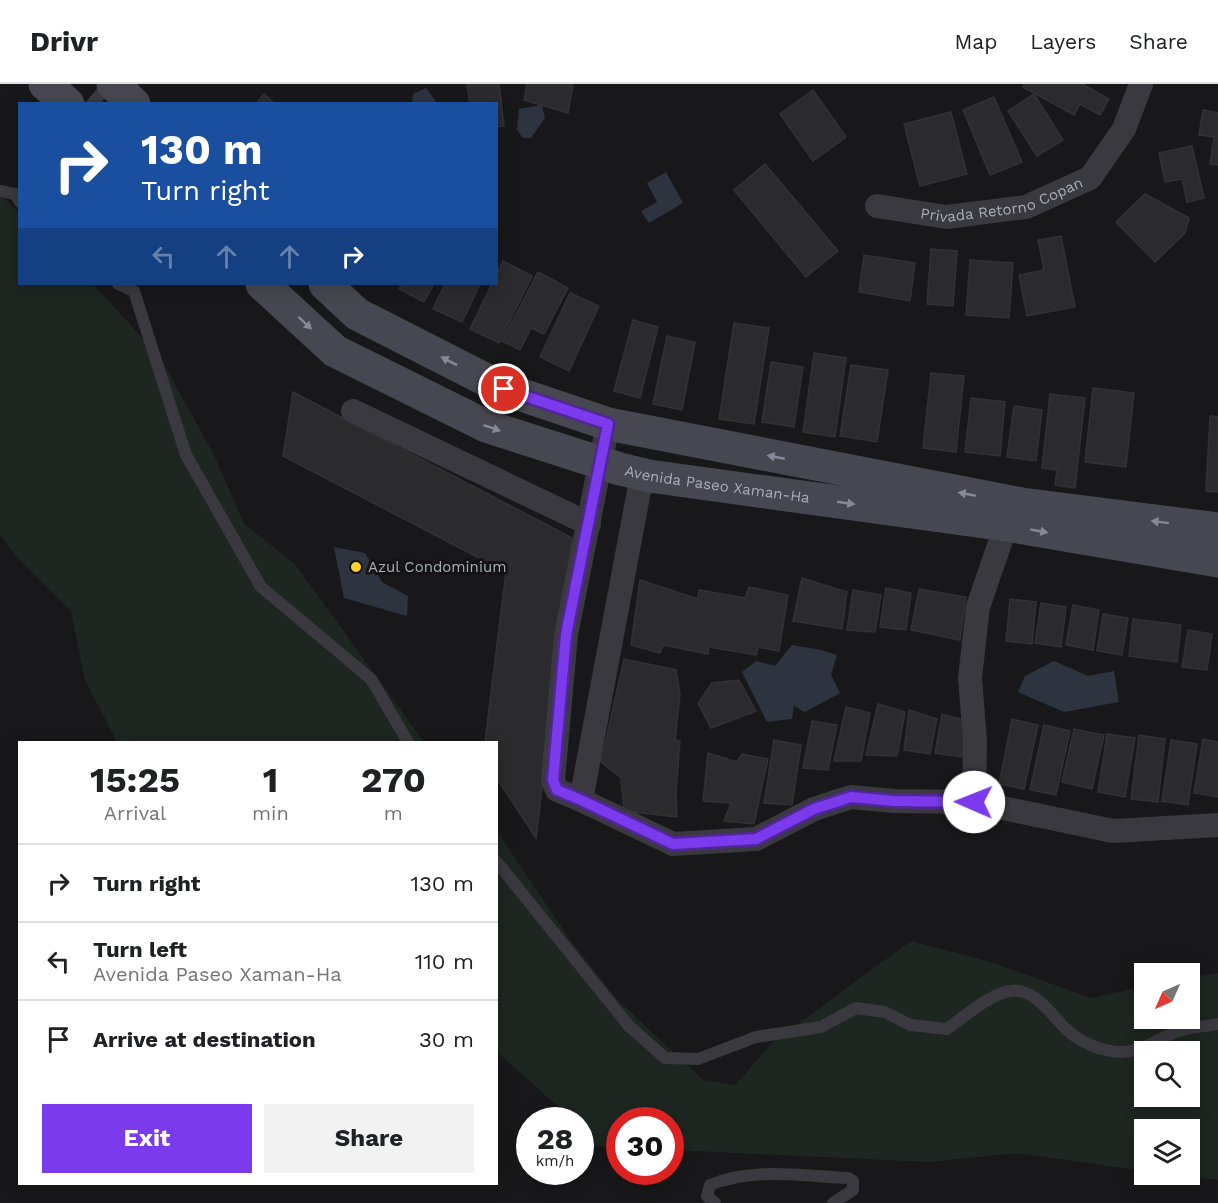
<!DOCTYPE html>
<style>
:root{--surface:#fff;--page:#f2f2f2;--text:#202124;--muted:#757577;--line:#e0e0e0;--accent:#7c3aed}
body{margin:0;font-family:"Work Sans",sans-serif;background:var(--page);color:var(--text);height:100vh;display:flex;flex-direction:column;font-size:22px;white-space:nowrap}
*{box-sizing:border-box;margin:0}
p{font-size:20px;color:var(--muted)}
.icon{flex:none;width:33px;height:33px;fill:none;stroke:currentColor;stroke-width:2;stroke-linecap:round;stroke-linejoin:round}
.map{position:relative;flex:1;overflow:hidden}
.details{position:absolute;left:18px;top:657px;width:480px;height:444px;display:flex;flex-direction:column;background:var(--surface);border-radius:0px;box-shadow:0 3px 15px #0003}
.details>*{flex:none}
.banner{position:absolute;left:18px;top:18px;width:480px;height:183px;border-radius:0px;box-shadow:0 3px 15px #0003;background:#1a4fa0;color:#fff;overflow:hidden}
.needle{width:39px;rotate:225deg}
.controls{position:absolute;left:1134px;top:879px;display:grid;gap:12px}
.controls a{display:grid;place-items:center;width:66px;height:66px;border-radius:0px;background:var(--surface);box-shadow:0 3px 15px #0003;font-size:30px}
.speed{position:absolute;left:516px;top:1023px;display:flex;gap:12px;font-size:30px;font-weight:700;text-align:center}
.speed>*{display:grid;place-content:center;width:78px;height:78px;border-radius:50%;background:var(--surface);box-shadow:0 3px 15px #0003;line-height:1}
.speed small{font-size:15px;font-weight:400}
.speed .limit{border:9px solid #d22;background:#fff;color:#111}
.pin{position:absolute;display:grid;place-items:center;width:51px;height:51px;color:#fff;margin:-26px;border:3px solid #fff;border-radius:50%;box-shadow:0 2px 6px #0007}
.me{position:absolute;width:66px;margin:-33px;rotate:271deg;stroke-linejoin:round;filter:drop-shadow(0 0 4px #0008)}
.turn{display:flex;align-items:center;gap:21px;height:126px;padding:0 24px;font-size:27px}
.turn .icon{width:78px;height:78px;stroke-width:2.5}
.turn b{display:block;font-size:42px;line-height:51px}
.lanes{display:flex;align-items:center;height:57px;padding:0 24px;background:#0003;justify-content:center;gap:30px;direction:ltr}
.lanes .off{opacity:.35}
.eta{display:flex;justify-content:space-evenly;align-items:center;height:102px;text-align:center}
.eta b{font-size:36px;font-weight:700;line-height:42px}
.cta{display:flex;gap:12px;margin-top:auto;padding:12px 24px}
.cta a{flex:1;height:69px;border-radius:0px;background:var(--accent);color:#fff;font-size:24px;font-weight:700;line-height:69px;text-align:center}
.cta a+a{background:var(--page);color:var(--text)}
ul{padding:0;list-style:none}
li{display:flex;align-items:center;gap:18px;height:78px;padding:0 24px;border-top:2px solid var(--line)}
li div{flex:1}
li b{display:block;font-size:22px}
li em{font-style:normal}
header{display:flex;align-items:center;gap:36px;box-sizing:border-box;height:84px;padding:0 30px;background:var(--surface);border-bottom:2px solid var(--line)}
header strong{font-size:28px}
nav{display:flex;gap:33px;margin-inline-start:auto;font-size:21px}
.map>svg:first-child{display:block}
.green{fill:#1d2620;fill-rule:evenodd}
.water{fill:#2d343f}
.building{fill:#2b2b2e;stroke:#323236;stroke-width:1.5}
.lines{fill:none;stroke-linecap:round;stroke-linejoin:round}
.service{stroke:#39393f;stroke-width:12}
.minor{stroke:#39393f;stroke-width:24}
.secondary{stroke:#464750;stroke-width:33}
.oneway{fill:#868996}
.route-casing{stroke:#51269a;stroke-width:15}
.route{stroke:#7c3aed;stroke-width:10}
.poi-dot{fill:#fcd42d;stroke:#131315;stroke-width:2}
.labels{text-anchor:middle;stroke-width:6;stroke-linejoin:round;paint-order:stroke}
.street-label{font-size:15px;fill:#a9acbb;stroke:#131315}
.poi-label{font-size:15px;fill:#a9acbb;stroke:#131315;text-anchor:start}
</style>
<header>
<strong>Drivr</strong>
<nav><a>Map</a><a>Layers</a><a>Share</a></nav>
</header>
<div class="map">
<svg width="1218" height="1119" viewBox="0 0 1218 1119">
<rect width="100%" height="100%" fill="#18181a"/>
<g class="green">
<polygon points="0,110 19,128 20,200 93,200 160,273 214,371 244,440 295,480 424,658 117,658 85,596 71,527 18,474 0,451"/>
<path d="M 496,746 L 569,854 L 616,914 L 703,996 L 735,1001 L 773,958 L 911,857 L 991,878 L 1091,914 L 1144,903 L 1144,934 L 1190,934 L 1190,893 L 1218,889 L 1218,1096 L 1171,1091 L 1190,1090 L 1190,1046 L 1144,1046 L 1144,1087 L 1017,1069 L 930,1078 L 671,1066 L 670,1036 L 620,1036 L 619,1063 L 593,1062 L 593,1054 L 581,1043 L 580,1036 L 573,1036 L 497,968 ZM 1144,968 L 1190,968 L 1190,1012 L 1144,1012 Z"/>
</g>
<g class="water">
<polygon points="426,4 437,19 412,19 413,10"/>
<polygon points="542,21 545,34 531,54 523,54 517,46 519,25"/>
<polygon points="666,88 683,119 649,139 641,127 657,118 647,99"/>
<polygon points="334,463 365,469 382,498 408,512 407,532 344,514"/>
<polygon points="792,561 821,566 837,571 831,591 840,609 805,628 794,622 792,635 767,638 742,588 756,577 775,582"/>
<polygon points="1054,577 1088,592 1114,587 1119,618 1064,628 1018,608 1025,592"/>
</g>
<g class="building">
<polygon points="467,0 499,0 504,42 496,43 496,20 470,20"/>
<polygon points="527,0 573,0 568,29 524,16"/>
<polygon points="1024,0 1082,0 1109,15 1100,31 1080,20 1074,31 1023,3"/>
<polygon points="813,6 846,53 813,77 780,30"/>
<polygon points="264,10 275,20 256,20"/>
<polygon points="1034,10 1063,56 1037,72 1008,27"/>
<polygon points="994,13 1022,78 990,91 963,26"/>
<polygon points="1203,26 1218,29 1218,81 1210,80 1214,53 1199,51"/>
<polygon points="951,28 967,90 920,102 904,40"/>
<polygon points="1192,62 1204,114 1187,118 1182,95 1165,98 1159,69"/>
<polygon points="765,80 838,167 806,193 734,106"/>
<polygon points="1145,110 1189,134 1185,149 1155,178 1116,138"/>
<polygon points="1061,152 1075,223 1027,232 1019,191 1044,186 1038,156"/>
<polygon points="931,165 957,167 953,222 927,220"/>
<polygon points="864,171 915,179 910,217 859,208"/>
<polygon points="970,176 1013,179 1009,234 966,231"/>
<polygon points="503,177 532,192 499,259 470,245 492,200 496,200 496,191"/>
<polygon points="538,188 568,204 544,250 531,244 520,266 502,257"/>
<polygon points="402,200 434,200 424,218 399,205"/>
<polygon points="445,200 480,200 462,238 433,225"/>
<polygon points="570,209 599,222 569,287 540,273"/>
<polygon points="633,236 658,243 640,314 614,307"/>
<polygon points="734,239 769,244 754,340 719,335"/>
<polygon points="667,252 695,258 682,326 653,320"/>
<polygon points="814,269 846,274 835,353 803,348"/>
<polygon points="771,278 803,283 794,343 762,338"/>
<polygon points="851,281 888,286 877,358 840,352"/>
<polygon points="931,289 964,292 956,368 923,364"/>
<polygon points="1093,304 1134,309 1126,383 1085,378"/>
<polygon points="293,308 572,454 536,754 496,693 496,658 485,658 506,488 283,372"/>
<polygon points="1050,310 1085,314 1075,404 1055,401 1057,386 1042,384"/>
<polygon points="971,314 1005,318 1000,372 965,368"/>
<polygon points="1014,322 1042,326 1036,377 1007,373"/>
<polygon points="1210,332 1218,333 1218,408 1206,407"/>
<polygon points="802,494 847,508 842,545 793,537"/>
<polygon points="640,496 698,515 699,506 745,514 749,503 788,511 779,567 758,563 756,571 709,563 708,570 663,561 660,569 631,561"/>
<polygon points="886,504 911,509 906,546 880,543"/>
<polygon points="919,505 966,513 960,556 911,546"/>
<polygon points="853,506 881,511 875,548 847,546"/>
<polygon points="1010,515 1036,518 1032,560 1006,557"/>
<polygon points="1041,519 1066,523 1061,563 1035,559"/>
<polygon points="1073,521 1099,526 1093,566 1066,561"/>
<polygon points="1103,530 1128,534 1122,571 1097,567"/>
<polygon points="1133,535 1181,541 1177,578 1129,572"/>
<polygon points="1188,546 1212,550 1207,586 1182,583"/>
<polygon points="624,575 676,586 680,610 675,656 680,657 676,707 677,733 624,727 621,694 601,678"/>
<polygon points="739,596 756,627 711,644 698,619 712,599"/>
<polygon points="878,620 905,628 897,672 866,671"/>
<polygon points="846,623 870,629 861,677 834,677"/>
<polygon points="909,626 937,635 930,670 904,666"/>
<polygon points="942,630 967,637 962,673 935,669"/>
<polygon points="1012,635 1038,641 1024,705 999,700"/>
<polygon points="812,637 837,641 828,686 803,684"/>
<polygon points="1044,641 1070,647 1056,711 1030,706"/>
<polygon points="1074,645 1104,651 1092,705 1062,698"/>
<polygon points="1107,650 1135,654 1125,713 1098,708"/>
<polygon points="1139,651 1165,655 1158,718 1131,715"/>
<polygon points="1203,655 1218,658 1218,713 1194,709"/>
<polygon points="774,656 801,661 792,721 764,719"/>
<polygon points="1171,656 1197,660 1188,721 1162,717"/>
<polygon points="708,669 737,678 742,670 768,675 754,740 724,737 731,719 703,717"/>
</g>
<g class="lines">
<g class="service">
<polyline points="92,20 109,0"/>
<polyline points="0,107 15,110 20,118"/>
<polyline points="118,200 134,207 186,371 261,503 371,595 408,658"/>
<path d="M 496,777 L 629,942 L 665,974 L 698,975 L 756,953 L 821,943 L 856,924 L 885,928 L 910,941 L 947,945 C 964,933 990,910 1010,907 C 1035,903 1052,932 1068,947 C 1082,959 1103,968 1122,968 C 1141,967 1157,957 1173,949 C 1186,943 1204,943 1218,940"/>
<path d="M 715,1119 L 707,1112 L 710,1101 C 752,1083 803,1092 848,1094 L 853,1097 L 853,1106 L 833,1119"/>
</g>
<g class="minor">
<path id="s1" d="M 877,122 L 946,133 L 1026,123 L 1090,94 L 1124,45 L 1141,0"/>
<polyline points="353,327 589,440"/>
<polyline points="608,340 566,551 553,696 557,706 581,716 673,760 756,755 814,725 851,713 894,717 974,718 1113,747 1218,741"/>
<polyline points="581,716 639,407 649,392"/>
<polyline points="974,718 975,657 970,594 978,523 1006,441"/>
</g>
<g class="secondary">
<polyline points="45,0 68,20"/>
<polyline points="113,0 134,20"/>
<path id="s2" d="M 262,200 L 335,267 L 486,342 L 620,385 L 649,392 L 1006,441 L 1218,477"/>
<polyline points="325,200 357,230 504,305 608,340 1022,420 1218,445"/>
</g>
</g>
<defs><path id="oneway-solid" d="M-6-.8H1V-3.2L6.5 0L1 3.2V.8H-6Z" transform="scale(1.5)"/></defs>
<g class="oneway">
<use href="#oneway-solid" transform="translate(305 239) rotate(43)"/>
<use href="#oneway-solid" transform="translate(449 277) rotate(-153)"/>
<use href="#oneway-solid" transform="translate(492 344) rotate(19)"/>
<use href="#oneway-solid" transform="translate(776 373) rotate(-169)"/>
<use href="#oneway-solid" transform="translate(967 410) rotate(-169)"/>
<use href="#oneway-solid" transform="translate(846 419) rotate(8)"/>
<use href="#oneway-solid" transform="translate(1160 438) rotate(-173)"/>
<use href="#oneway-solid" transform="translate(1039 447) rotate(10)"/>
</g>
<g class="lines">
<g class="route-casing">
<polyline id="route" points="504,305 608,340 566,551 553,696 557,706 581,716 673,760 756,755 814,725 851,713 894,717 974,718"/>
</g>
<use href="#route" class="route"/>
</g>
<circle class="poi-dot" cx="356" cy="483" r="6"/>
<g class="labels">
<g class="street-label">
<text dy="5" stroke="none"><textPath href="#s1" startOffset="128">Privada Retorno Copan</textPath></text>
<text dy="5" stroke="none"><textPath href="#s2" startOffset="507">Avenida Paseo Xaman-Ha</textPath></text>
</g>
<g class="poi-label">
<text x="368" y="488">Azul Condominium</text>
</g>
</g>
</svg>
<div class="controls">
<a><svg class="needle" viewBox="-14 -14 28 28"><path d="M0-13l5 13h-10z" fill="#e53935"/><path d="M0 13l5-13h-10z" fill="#757577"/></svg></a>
<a><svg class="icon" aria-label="search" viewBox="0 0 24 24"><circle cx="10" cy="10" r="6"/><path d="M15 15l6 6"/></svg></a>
<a><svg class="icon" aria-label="layers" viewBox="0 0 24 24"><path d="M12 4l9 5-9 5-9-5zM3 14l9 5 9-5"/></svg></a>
</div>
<div class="speed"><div>28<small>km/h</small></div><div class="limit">30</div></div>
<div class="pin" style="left:504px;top:305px;background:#d93025"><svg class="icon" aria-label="arrive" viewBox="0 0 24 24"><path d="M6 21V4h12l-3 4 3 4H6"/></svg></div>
<svg class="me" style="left:974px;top:718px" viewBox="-20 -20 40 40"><circle r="19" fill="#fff"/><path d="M0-13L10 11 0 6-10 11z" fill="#7c3aed"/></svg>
<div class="banner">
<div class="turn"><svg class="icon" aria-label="right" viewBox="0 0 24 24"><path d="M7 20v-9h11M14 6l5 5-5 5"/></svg><div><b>130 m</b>Turn right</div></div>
<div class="lanes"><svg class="icon off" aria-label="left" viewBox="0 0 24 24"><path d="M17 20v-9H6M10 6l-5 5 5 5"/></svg><svg class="icon off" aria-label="ahead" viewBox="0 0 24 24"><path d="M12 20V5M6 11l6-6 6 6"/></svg><svg class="icon off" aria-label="ahead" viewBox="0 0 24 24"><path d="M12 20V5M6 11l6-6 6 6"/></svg><svg class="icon" aria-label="right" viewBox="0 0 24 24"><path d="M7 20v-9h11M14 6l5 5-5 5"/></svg></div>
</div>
<section class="details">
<div class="eta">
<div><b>15:25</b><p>Arrival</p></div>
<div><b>1</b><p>min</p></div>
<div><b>270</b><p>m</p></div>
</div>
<ul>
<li><svg class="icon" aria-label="right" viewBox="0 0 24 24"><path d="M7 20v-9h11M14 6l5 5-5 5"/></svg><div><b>Turn right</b></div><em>130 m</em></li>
<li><svg class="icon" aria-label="left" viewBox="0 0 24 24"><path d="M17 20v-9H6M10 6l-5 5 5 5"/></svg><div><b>Turn left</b><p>Avenida Paseo Xaman-Ha</p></div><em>110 m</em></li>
<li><svg class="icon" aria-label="arrive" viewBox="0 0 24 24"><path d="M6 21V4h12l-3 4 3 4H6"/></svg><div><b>Arrive at destination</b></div><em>30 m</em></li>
</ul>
<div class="cta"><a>Exit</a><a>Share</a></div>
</section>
</div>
